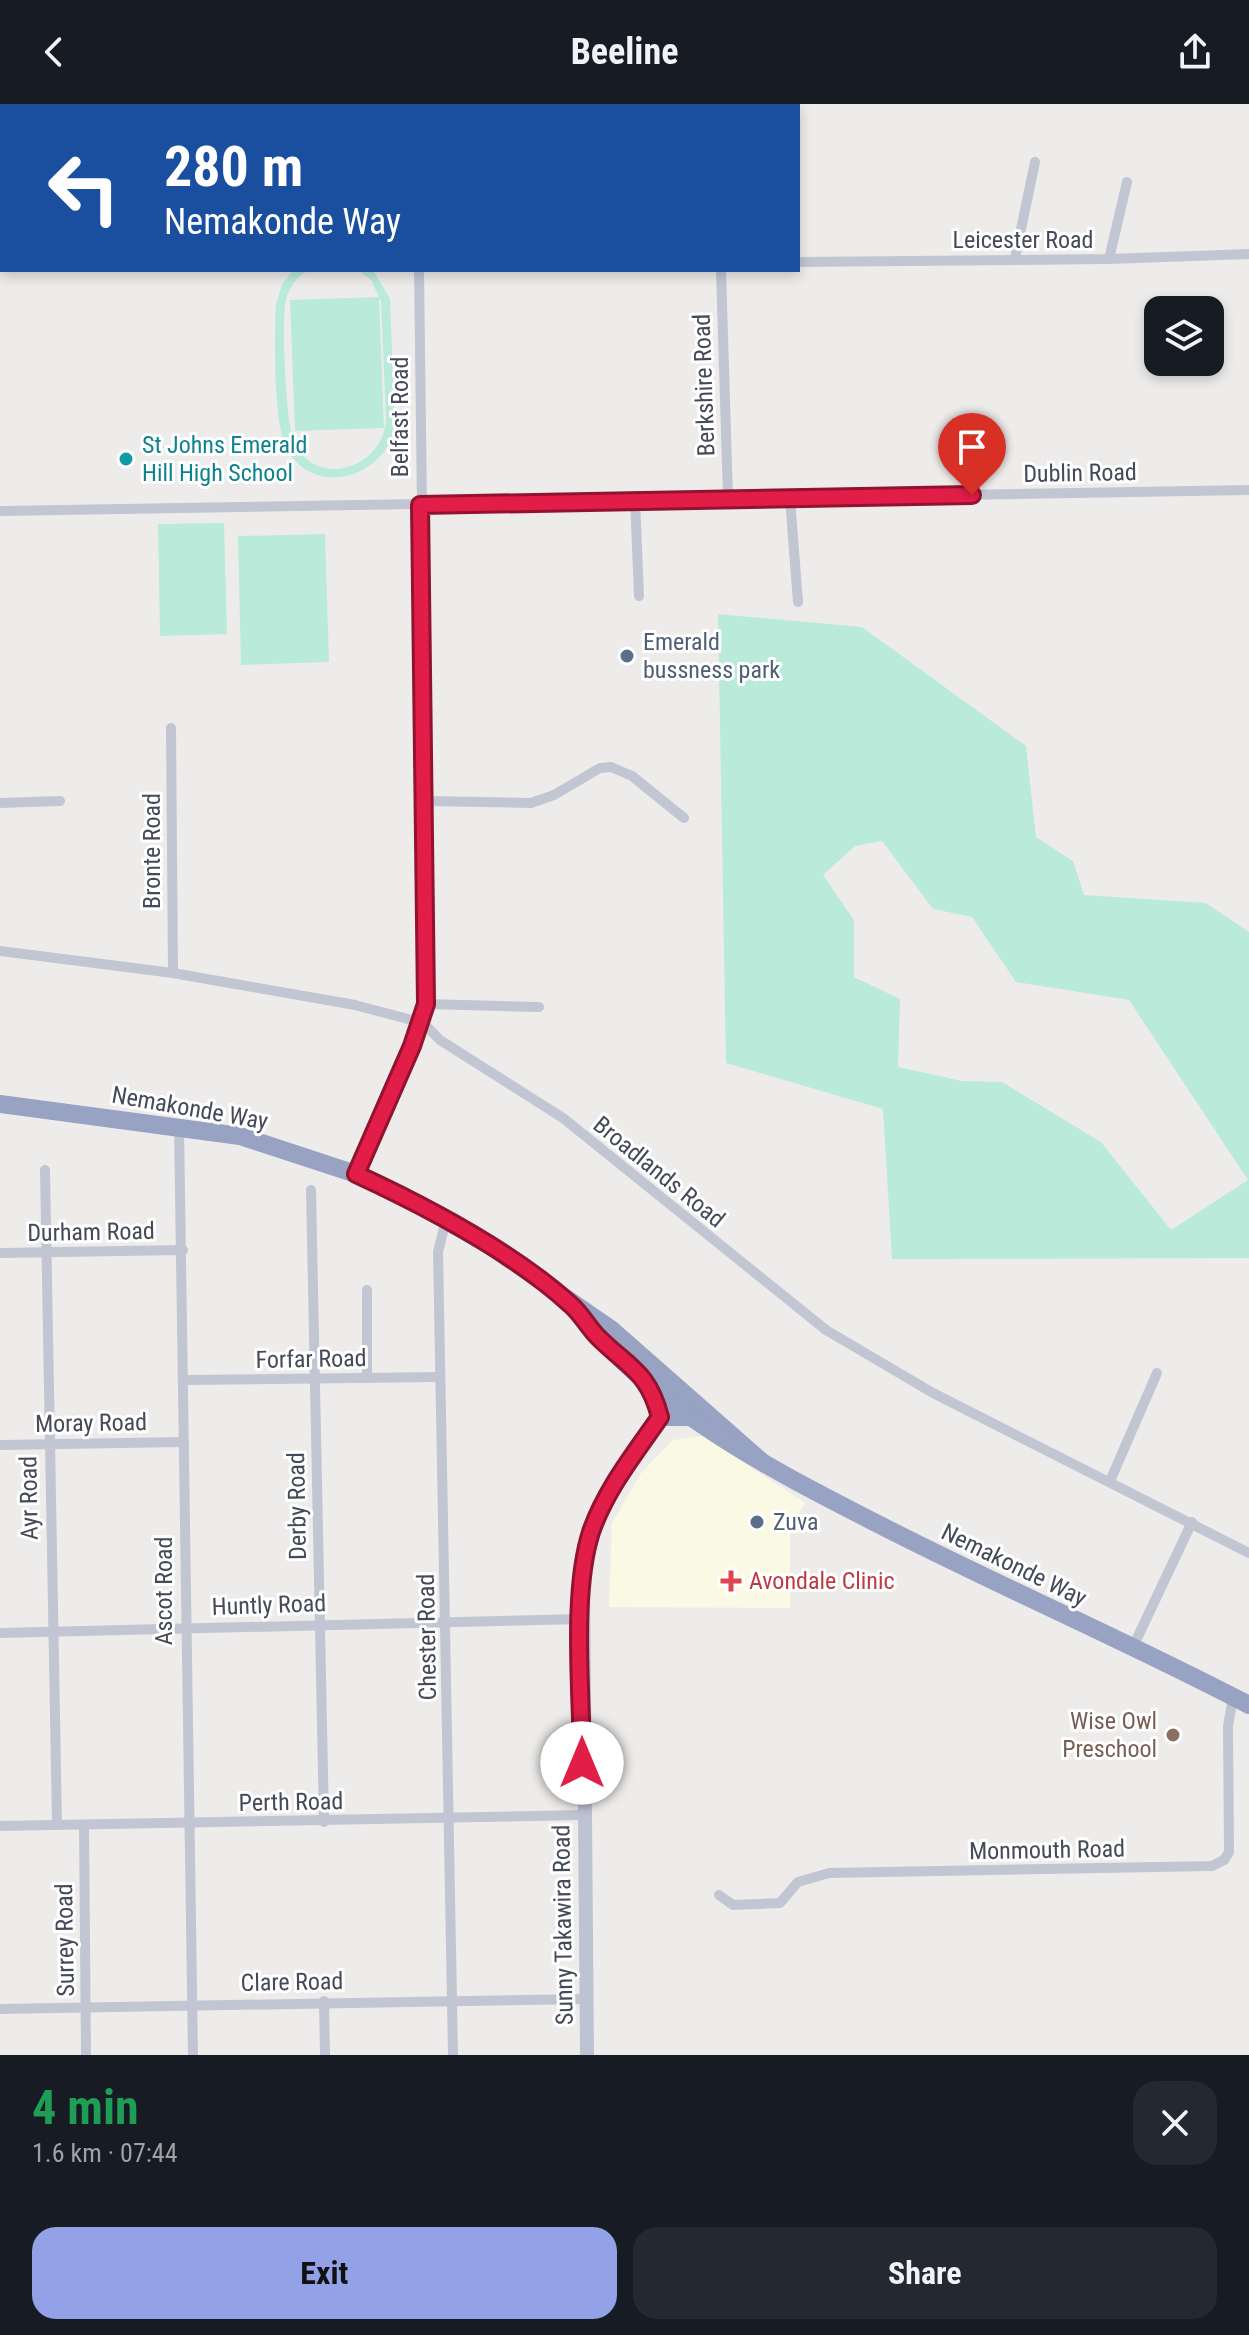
<!DOCTYPE html>
<meta charset="utf-8">
<style>
:root{--surface:#171b24;--page:#242831;--text:#f1f3f6;--muted:#9ea1a6;--accent:#93a2e6}
body{margin:0;font-family:"Roboto Condensed",sans-serif;background:var(--page);color:var(--text);height:100vh;display:flex;flex-direction:column;font-size:30px;white-space:nowrap}
*{box-sizing:border-box;margin:0}
p{font-size:26px;color:var(--muted)}
.icon{flex:none;width:44px;height:44px;fill:none;stroke:currentColor;stroke-width:2;stroke-linecap:round;stroke-linejoin:round}
.map{position:relative;height:1951px;overflow:hidden}
.details{display:flex;flex-direction:column;background:var(--surface);flex:1}
.details>*{flex:none}
.guide{position:absolute;left:0px;top:0px;width:800px;height:168px;box-shadow:0 4px 12px #0003;background:#1a4fa0;color:#fff;overflow:hidden}
.fabs{position:absolute;left:1144px;top:192px;display:grid;gap:16px}
.fabs a{display:grid;place-items:center;width:80px;height:80px;border-radius:16px;background:var(--surface);box-shadow:0 4px 12px #0003;font-size:40px}
.pin{position:absolute;display:grid;place-items:center;width:68px;height:68px;color:#fff;margin:-82px -34px;border-radius:50% 50% 50% 0;rotate:-45deg;box-shadow:0 0 8px #0007}
.pin .icon{rotate:45deg}
.me{position:absolute;width:88px;margin:-44px;rotate:0deg;stroke-linejoin:round;filter:drop-shadow(0 0 6px #0008)}
.turn{display:flex;align-items:center;gap:28px;height:168px;padding:0 32px;font-size:36px}
.turn .icon{width:104px;height:104px;stroke-width:2.5}
.turn b{display:block;font-size:56px;line-height:68px}
.round{display:grid;place-items:center;flex:none;width:84px;height:84px;border-radius:24px;background:var(--page)}
.headline{display:flex;align-items:center;justify-content:space-between;height:136px;padding:0 32px}
h1{font-size:48px;font-weight:700;line-height:60px;color:#1e9e55}
.button{display:flex;gap:16px;margin-top:auto;padding:16px 32px}
.button a{flex:1;height:92px;border-radius:24px;background:var(--accent);color:#111;font-size:32px;font-weight:700;line-height:92px;text-align:center}
.button a+a{background:var(--page);color:var(--text)}
header{display:flex;justify-content:space-between;align-items:center;height:104px;padding:0 32px;background:var(--surface);font-size:36px;font-weight:700}
.map>svg:first-child{display:block}
.commercial{fill:#faf9e3}
.green{fill:#baebda;fill-rule:evenodd}
.lines{fill:none;stroke-linecap:round;stroke-linejoin:round}
.minor{stroke:#c2c6d2;stroke-width:10}
.secondary{stroke:#bec3d4;stroke-width:14}
.trunk{stroke:#98a2c2;stroke-width:18}
.route-casing{stroke:#92132f;stroke-width:20}
.route{stroke:#e11d48;stroke-width:14}
.culture-dot{fill:#0f9aa8;stroke:#fff;stroke-width:3}
.service-dot{fill:#5c6f8a;stroke:#fff;stroke-width:3}
.health-dot{fill:#e0444e;stroke:#fff;stroke-width:3}
.education-dot{fill:#8d6e63;stroke:#fff;stroke-width:3}
.labels{text-anchor:middle;stroke-width:6;stroke-linejoin:round;paint-order:stroke}
.street-label{font-size:24px;fill:#454a58;stroke:#fff}
.culture-label{font-size:24px;fill:#0d838f;stroke:#fff;text-anchor:start}
.service-label{font-size:24px;fill:#4e5e75;stroke:#fff;text-anchor:start}
.health-label{font-size:24px;fill:#be3a42;stroke:#fff;text-anchor:start}
.education-label{font-size:24px;fill:#785e54;stroke:#fff;text-anchor:end}
</style>
<header><svg class="icon" aria-label="back" viewBox="0 0 24 24"><path d="M15 5l-7 7 7 7"/></svg>Beeline<svg class="icon" aria-label="share" viewBox="0 0 24 24"><path d="M12 15V3M7 8l5-5 5 5M5 13v7h14v-7"/></svg></header>
<div class="map">
<svg width="1249" height="1951" viewBox="0 0 1249 1951">
<rect width="100%" height="100%" fill="#eeeceb"/>
<polygon class="commercial" points="703,1332 805,1399 790,1423 790,1504 609,1503 612,1419 641,1369 673,1336"/>
<g class="green">
<path d="M 293,166 L 308,166 C 297,173 290,182 286,195 C 281,214 286,325 295,341 C 321,386 384,362 386,315 L 381,197 L 379,194 L 384,324 L 295,327 L 290,196 L 379,193 L 371,176 L 359,166 L 373,166 L 390,195 L 395,324 C 383,376 310,395 285,341 C 274,315 274,230 276,200 L 282,181 Z"/>
<polygon points="224,419 227,530 160,532 158,420"/>
<polygon points="325,430 329,558 241,561 238,432"/>
<path d="M 718,510 L 862,523 L 1026,642 L 1036,733 L 1073,757 L 1084,791 L 1206,799 L 1249,828 L 1249,1154 L 892,1155 L 883,1005 L 726,959 ZM 882,737 L 933,805 L 972,813 L 1016,878 L 1129,896 L 1248,1076 L 1171,1126 L 1101,1038 L 1002,978 L 962,977 L 898,963 L 900,895 L 854,873 L 854,816 L 823,771 L 855,742 Z"/>
</g>
<g class="lines">
<g class="minor">
<polyline points="415,2 415,0"/>
<polyline points="721,2 721,0"/>
<polyline points="1015,154 1035,58"/>
<polyline points="1109,155 1127,78"/>
<polyline points="798,158 1109,155 1249,150"/>
<polyline points="721,166 728,394"/>
<polyline points="635,395 639,492"/>
<polyline points="790,395 798,498"/>
<polyline points="0,407 1249,386"/>
<polyline points="171,624 173,869"/>
<polyline points="424,697 531,699 554,691 600,664 611,663 632,672 684,714"/>
<polyline points="0,699 60,697"/>
<polyline points="0,847 173,869 355,901 423,919 440,936 563,1014 826,1226 933,1289 1249,1449"/>
<polyline points="426,900 539,903"/>
<polyline points="179,1022 193,1951"/>
<polyline points="45,1066 57,1721"/>
<path d="M 356,1070 C 382,1007 422,941 428,872 L 419,166"/>
<polyline points="311,1086 324,1718"/>
<polyline points="446,1116 438,1148 453,1951"/>
<polyline points="0,1149 183,1146"/>
<polyline points="367,1186 367,1274"/>
<polyline points="184,1276 439,1273"/>
<polyline points="0,1341 184,1338"/>
<polyline points="1110,1377 1157,1269"/>
<polyline points="0,1529 582,1515"/>
<polyline points="1132,1545 1192,1418"/>
<polyline points="84,1721 86,1951"/>
<polyline points="0,1722 583,1711"/>
<polyline points="719,1791 733,1801 780,1799 798,1778 829,1769 1212,1762 1224,1756 1229,1748 1228,1622 1233,1593"/>
<polyline points="324,1897 325,1951"/>
<polyline points="0,1905 585,1895"/>
</g>
<polyline class="secondary" points="587,1951 583,1469 600,1405 665,1305"/>
<g class="trunk">
<polyline points="0,1000 240,1032 356,1070 402,1091 492,1143 612,1226 761,1357"/>
<path d="M 580,1212 C 660,1308 763,1361 872,1417 C 996,1481 1125,1536 1249,1601"/>
<polyline points="651,1282 660,1313 689,1313"/>
</g>
</g>
<g class="lines">
<g class="route-casing">
<path id="route" d="M 582,1659 C 582,1592 571,1490 591,1428 C 606,1385 635,1349 660,1313 C 648,1267 629,1264 598,1233 C 588,1223 581,1209 570,1200 C 514,1149 425,1102 356,1070 L 412,942 L 426,900 L 420,401 L 972,391"/>
</g>
<use href="#route" class="route"/>
</g>
<circle class="culture-dot" cx="126" cy="355" r="8"/>
<g class="service-dot">
<circle cx="627" cy="552" r="8"/>
<circle cx="757" cy="1418" r="8"/>
</g>
<path class="health-dot" d="M727 1465h8v8h8v8h-8v8h-8v-8h-8v-8h8z"/>
<circle class="education-dot" cx="1173" cy="1631" r="8"/>
<g class="labels">
<g class="street-label">
<text x="1023" y="144">Leicester Road</text>
<text transform="translate(704 281) rotate(-92)" y="8">Berkshire Road</text>
<text transform="translate(400 313) rotate(-90)" y="8">Belfast Road</text>
<text transform="translate(1080 369) rotate(-1)" y="8">Dublin Road</text>
<text transform="translate(152 747) rotate(-90)" y="8">Bronte Road</text>
<text transform="translate(190 1004) rotate(10)" y="8">Nemakonde Way</text>
<text transform="translate(659 1068) rotate(39)" y="8">Broadlands Road</text>
<text transform="translate(91 1128) rotate(-1)" y="8">Durham Road</text>
<text transform="translate(311 1255) rotate(-1)" y="8">Forfar Road</text>
<text transform="translate(91 1319) rotate(-1)" y="8">Moray Road</text>
<text transform="translate(29 1394) rotate(-91)" y="8">Ayr Road</text>
<text transform="translate(297 1402) rotate(-91)" y="8">Derby Road</text>
<text transform="translate(1014 1461) rotate(26)" y="8">Nemakonde Way</text>
<text transform="translate(164 1487) rotate(-90)" y="8">Ascot Road</text>
<text transform="translate(269 1501) rotate(-2)" y="8">Huntly Road</text>
<text transform="translate(427 1533) rotate(-91)" y="8">Chester Road</text>
<text transform="translate(291 1698) rotate(-1)" y="8">Perth Road</text>
<text transform="translate(1047 1746) rotate(-1)" y="8">Monmouth Road</text>
<text transform="translate(563 1821) rotate(-91)" y="8">Sunny Takawira Road</text>
<text transform="translate(65 1836) rotate(-91)" y="8">Surrey Road</text>
<text transform="translate(292 1878) rotate(-1)" y="8">Clare Road</text>
</g>
<g class="culture-label">
<text x="142" y="349">St Johns Emerald<tspan x="142" dy="28">Hill High School</tspan></text>
</g>
<g class="service-label">
<text x="643" y="546">Emerald<tspan x="643" dy="28">bussness park</tspan></text>
<text x="773" y="1426">Zuva</text>
</g>
<g class="health-label">
<text x="749" y="1485">Avondale Clinic</text>
</g>
<g class="education-label">
<text x="1157" y="1625">Wise Owl<tspan x="1157" dy="28">Preschool</tspan></text>
</g>
</g>
</svg>
<div class="fabs">
<a><svg class="icon" aria-label="layers" viewBox="0 0 24 24"><path d="M12 4l9 5-9 5-9-5zM3 14l9 5 9-5"/></svg></a>
</div>
<div class="pin" style="left:972px;top:391px;background:#d93025"><svg class="icon" aria-label="arrive" viewBox="0 0 24 24"><path d="M6 21V4h12l-3 4 3 4H6"/></svg></div>
<svg class="me" style="left:582px;top:1659px" viewBox="-20 -20 40 40"><circle r="19" fill="#fff"/><path d="M0-13L10 11 0 6-10 11z" fill="#e11d48"/></svg>
<div class="guide">
<div class="turn"><svg class="icon" aria-label="left" viewBox="0 0 24 24"><path d="M17 20v-9H6M10 6l-5 5 5 5"/></svg><div><b>280 m</b>Nemakonde Way</div></div>
</div>
</div>
<section class="details">
<div class="headline"><div><h1>4 min</h1><p>1.6 km · 07:44</p></div><a class="round"><svg class="icon" aria-label="close" viewBox="0 0 24 24"><path d="M6 6l12 12M18 6L6 18"/></svg></a></div>
<div class="button"><a>Exit</a><a>Share</a></div>
</section>
